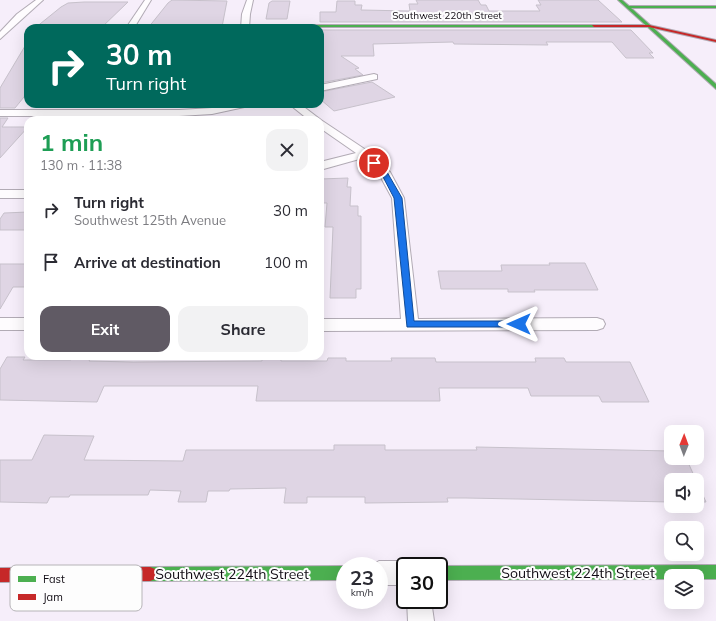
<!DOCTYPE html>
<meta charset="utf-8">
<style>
:root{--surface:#fff;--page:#f2f2f3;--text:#2b2b33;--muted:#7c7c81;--accent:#605a64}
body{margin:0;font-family:Mulish,sans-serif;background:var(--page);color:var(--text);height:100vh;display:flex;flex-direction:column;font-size:15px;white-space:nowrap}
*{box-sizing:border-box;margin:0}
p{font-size:13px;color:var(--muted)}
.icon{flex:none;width:22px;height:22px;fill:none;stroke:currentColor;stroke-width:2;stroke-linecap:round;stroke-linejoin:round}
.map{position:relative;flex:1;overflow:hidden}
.sheet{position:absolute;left:24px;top:116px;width:300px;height:244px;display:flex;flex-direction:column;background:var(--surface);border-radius:12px;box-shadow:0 4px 16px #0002}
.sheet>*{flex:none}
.guide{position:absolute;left:24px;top:24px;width:300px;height:84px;border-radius:12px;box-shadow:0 4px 16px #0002;background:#00695c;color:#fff;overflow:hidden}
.needle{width:26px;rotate:1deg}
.controls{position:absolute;left:664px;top:425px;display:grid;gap:8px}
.controls a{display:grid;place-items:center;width:40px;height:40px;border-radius:8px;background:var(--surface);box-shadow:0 4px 16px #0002;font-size:20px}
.speed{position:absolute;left:336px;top:557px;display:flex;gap:8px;font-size:20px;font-weight:700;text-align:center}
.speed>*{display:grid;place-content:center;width:52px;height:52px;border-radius:50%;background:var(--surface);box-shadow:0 4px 16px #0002;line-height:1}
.speed small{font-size:10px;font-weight:400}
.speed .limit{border:2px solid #111;border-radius:6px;background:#fff;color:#111}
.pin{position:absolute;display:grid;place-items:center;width:34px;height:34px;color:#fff;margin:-17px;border:2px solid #fff;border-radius:50%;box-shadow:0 1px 4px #0007}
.me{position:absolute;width:44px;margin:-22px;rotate:270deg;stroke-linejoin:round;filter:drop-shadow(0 0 3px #0008)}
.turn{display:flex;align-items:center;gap:14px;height:84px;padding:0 16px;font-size:18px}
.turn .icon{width:52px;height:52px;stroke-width:2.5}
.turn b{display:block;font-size:28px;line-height:34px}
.round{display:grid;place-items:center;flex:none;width:42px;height:42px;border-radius:12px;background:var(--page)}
.summary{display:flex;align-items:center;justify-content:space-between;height:68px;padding:0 16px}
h1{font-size:24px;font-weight:700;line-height:30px;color:#1e9e55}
.cta{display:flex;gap:8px;margin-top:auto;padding:8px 16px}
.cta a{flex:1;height:46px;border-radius:12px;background:var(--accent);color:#fff;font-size:16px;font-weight:700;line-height:46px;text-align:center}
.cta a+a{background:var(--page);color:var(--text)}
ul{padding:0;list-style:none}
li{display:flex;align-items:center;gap:12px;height:52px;padding:0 16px}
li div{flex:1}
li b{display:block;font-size:15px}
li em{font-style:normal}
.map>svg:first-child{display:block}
.building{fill:#dfd5e4;stroke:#c7c1cb}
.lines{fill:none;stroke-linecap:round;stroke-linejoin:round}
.street-casing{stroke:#b2abb5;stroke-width:2}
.fast-casing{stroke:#b2abb5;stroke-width:2}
.jam-casing{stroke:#b2abb5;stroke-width:2}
.street{fill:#fefcfe;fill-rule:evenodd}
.fast{fill:#4caf50;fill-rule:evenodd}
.jam{fill:#c62828;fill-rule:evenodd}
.route{fill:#1a73e8;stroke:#114b97}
.labels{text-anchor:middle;stroke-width:4;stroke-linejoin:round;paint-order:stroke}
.far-street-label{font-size:10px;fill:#100b13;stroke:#fdfdfd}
.near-street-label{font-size:14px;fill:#100b13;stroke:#fdfdfd}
.key{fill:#fdfdfd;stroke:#b6b4b7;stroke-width:1}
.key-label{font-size:11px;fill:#100b13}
</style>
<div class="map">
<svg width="716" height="621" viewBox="0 0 716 621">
<rect width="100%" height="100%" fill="#f6eefa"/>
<g class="building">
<polygon points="172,0 227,1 222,27 199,28 199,25 148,28 168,3"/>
<polygon points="416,0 478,0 481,5 486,5 489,11 540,11 536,5 541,5 538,0 598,0 622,22 320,22 320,12 336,12 337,1 355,1 355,5 362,5 361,10 410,11 409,4 418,4"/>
<polygon points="272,1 290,1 287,19 266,19 269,3"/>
<polygon points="84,2 128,2 101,28 35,28 61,7 68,3"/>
<polygon points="320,30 631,30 653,53 649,53 654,58 626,58 612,42 546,42 548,45 454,44 453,42 373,44 374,56 341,56 359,68 355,69 363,75 320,83"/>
<polygon points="28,41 28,92 15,108 0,108 0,88"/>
<polygon points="372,82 395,97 334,111 320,99 320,92"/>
<polygon points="0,118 8,118 2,127 28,127 0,158"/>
<polygon points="348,178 347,187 351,187 350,206 358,206 358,216 361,216 361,289 356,289 356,298 330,298 333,227 325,227 327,203 320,203 320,179"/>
<polygon points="28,212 28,230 0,230 0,219 4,213"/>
<polygon points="549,263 585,263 598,290 534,290 535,292 508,292 508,289 441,289 438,271 502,271 501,265 550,265"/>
<polygon points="0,264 28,264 28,287 13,287 0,309"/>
<polygon points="7,357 25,357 23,360 71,360 72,357 91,357 89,361 133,362 262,361 262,359 281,359 281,361 327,361 328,358 346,358 346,361 392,361 391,358 435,358 436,362 536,362 535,358 564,358 566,362 630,362 649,402 602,402 599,396 531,396 528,388 439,388 440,401 256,401 258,386 104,386 97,402 0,400 0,369"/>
<polygon points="44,435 94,436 84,460 183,461 186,450 334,450 334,445 385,445 385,450 477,450 476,447 671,451 671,458 686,458 696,480 671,480 671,502 466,498 447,498 448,502 365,503 365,497 307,497 307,503 284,503 286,488 230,489 229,491 208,491 206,502 178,502 181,491 150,490 148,495 70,495 69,497 50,497 47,503 0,502 0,460 32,460"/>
<polygon points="697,482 706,502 697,502"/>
</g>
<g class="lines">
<g class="street-casing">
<g id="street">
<polygon points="36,0 43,0 0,39 0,32 17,14"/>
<polygon points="145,0 151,0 134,28 126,28"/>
<polygon points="247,0 253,0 250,14 249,28 241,28 242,14"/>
<polygon points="374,74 377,75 377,79 320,91 320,85"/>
<polygon points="231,104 250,104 249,106 212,114 179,116 0,116 0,110 179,110 212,108"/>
<polygon points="289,104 300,104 321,120 369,152 390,172 404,198 418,319 597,318 603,320 605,324 603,328 597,330 320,331 320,319 401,319 392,198 379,174 363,158 320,170 320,162 356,153 320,128 320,120 309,120"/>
<rect x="0" y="190" width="28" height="8"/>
<rect x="0" y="318" width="28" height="12"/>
<polygon points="379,561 405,561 414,566 405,566 405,585 379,585 379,566 370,566"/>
<polygon points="407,600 431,600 434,621 408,621"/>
</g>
</g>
<g class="fast-casing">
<g id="fast">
<polygon points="618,0 622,0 629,6 716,6 716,8 631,8 716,84 716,89"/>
<polygon points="245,25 594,25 596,26 594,27 243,27"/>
<polygon points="716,565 716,579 697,579 697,576 671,576 671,579 439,580 439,566"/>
<polygon points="345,566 345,580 150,581 145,579 143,574 145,569 150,567"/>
</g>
</g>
<g class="jam-casing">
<g id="jam">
<polygon points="592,25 649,25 716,40 716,42 649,27 594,27"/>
<polygon points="150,567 155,569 157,574 155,579 150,581 0,582 0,568"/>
</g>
</g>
<use href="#street" class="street"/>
<use href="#fast" class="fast"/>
<use href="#jam" class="jam"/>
</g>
<polygon class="route" points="372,161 377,161 387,172 402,198 414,321 519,321 522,322 522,327 407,327 394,198 381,173 371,163"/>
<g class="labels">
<g class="far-street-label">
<text x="447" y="19">Southwest 220th Street</text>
</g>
<g class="near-street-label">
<text x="578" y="578">Southwest 224th Street</text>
<text x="232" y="579">Southwest 224th Street</text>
</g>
</g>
<rect x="10" y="565" width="132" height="46" rx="6" class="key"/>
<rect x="18" y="576" width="18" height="6" fill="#4caf50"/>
<rect x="18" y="594" width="18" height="6" fill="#c62828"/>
<g class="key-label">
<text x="43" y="583">Fast</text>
<text x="43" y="601">Jam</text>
</g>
</svg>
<div class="controls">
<a><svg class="needle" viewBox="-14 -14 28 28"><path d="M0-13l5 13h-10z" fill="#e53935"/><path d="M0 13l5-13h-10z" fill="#7c7c81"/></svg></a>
<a><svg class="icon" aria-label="sound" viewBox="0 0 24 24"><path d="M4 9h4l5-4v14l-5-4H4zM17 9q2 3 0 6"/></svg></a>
<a><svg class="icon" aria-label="search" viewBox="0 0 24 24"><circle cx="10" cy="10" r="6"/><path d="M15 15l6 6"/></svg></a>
<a><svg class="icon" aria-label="layers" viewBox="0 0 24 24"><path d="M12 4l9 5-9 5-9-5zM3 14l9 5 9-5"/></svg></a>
</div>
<div class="speed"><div>23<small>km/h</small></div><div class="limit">30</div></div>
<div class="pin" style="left:374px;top:163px;background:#d93025"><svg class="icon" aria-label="arrive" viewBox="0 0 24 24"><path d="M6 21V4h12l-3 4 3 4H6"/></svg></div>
<svg class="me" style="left:519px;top:324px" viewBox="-20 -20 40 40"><path d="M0-17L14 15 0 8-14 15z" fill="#1a73e8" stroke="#fff" stroke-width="4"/></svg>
<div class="guide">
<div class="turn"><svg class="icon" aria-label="right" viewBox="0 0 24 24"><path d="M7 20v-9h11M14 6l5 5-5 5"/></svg><div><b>30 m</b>Turn right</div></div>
</div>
<section class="sheet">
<div class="summary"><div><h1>1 min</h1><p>130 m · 11:38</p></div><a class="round"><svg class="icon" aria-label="close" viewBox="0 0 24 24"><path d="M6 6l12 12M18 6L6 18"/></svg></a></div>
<ul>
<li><svg class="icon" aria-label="right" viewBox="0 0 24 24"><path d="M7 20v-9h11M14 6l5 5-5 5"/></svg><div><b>Turn right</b><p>Southwest 125th Avenue</p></div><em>30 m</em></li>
<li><svg class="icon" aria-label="arrive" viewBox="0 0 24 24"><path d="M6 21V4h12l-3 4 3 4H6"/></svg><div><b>Arrive at destination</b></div><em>100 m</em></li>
</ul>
<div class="cta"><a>Exit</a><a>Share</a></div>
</section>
</div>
